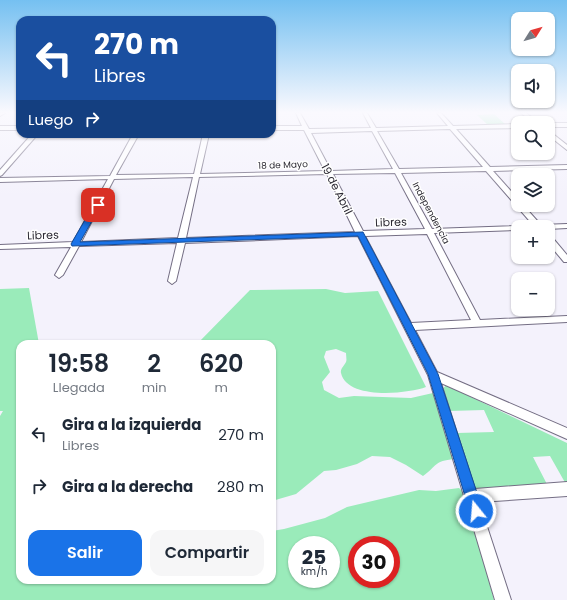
<!DOCTYPE html>
<html lang="es">
<meta charset="utf-8">
<style>
:root{--surface:#fff;--page:#f6f6f7;--text:#1f2937;--muted:#747a83;--accent:#1a73e8}
body{margin:0;font-family:Poppins,sans-serif;background:var(--page);color:var(--text);height:100vh;display:flex;flex-direction:column;font-size:15px;white-space:nowrap}
*{box-sizing:border-box;margin:0}
p{font-size:13px;color:var(--muted)}
.icon{flex:none;width:22px;height:22px;fill:none;stroke:currentColor;stroke-width:2;stroke-linecap:round;stroke-linejoin:round}
.map{position:relative;flex:1;overflow:hidden}
.drawer{position:absolute;left:16px;top:340px;width:260px;height:244px;display:flex;flex-direction:column;background:var(--surface);border-radius:12px;box-shadow:0 1px 3px #0004}
.drawer>*{flex:none}
.guide{position:absolute;left:16px;top:16px;width:260px;height:122px;border-radius:12px;box-shadow:0 1px 3px #0004;background:#1a4fa0;color:#fff;overflow:hidden}
.needle{width:26px;rotate:53deg}
.buttons{position:absolute;left:511px;top:12px;display:grid;gap:8px}
.buttons a{display:grid;place-items:center;width:44px;height:44px;border-radius:8px;background:var(--surface);box-shadow:0 1px 3px #0004;font-size:20px}
.speed{position:absolute;left:288px;top:536px;display:flex;gap:8px;font-size:20px;font-weight:700;text-align:center}
.speed>*{display:grid;place-content:center;width:52px;height:52px;border-radius:50%;background:var(--surface);box-shadow:0 1px 3px #0004;line-height:1}
.speed small{font-size:10px;font-weight:400}
.speed .limit{border:6px solid #d22;background:#fff;color:#111}
.pin{position:absolute;display:grid;place-items:center;width:34px;height:34px;color:#fff;margin:-17px;border-radius:8px;box-shadow:0 2px 6px #0006}
.me{position:absolute;width:44px;margin:-22px;rotate:343deg;stroke-linejoin:round;filter:drop-shadow(0 0 3px #0008)}
.turn{display:flex;align-items:center;gap:14px;height:84px;padding:0 12px;font-size:18px}
.turn .icon{width:52px;height:52px;stroke-width:2.5}
.turn b{display:block;font-size:28px;line-height:34px}
.then{display:flex;align-items:center;height:38px;padding:0 12px;background:#0003;gap:8px;font-size:15px}
.eta{display:flex;justify-content:space-evenly;align-items:center;height:68px;text-align:center}
.eta b{font-size:24px;font-weight:600;line-height:28px}
.primary-button{display:flex;gap:8px;margin-top:auto;padding:8px 12px}
.primary-button a{flex:1;height:46px;border-radius:12px;background:var(--accent);color:#fff;font-size:16px;font-weight:600;line-height:46px;text-align:center}
.primary-button a+a{background:var(--page);color:var(--text)}
ul{padding:0;list-style:none}
li{display:flex;align-items:center;gap:12px;height:52px;padding:0 12px}
li div{flex:1}
li b{display:block;font-size:15px}
li em{font-style:normal}
.map>svg:first-child{display:block}
.green{fill:#9aebba;fill-rule:evenodd}
.lines{fill:none;stroke-linecap:round;stroke-linejoin:round}
.minor-casing{stroke:#746e84;stroke-width:2}
.minor{fill:#fff;fill-rule:evenodd}
.route{fill:#1a73e8;stroke:#114b97}
.labels{text-anchor:middle;stroke-width:3;stroke-linejoin:round;paint-order:stroke}
.far-street-label{font-size:9px;fill:#2b2932;stroke:#fff}
.street-label{font-size:11px;fill:#2b2932;stroke:#fff}
</style>
<div class="map">
<svg width="567" height="600" viewBox="0 0 567 600">
<rect width="100%" height="100%" fill="#f4f2fc"/>
<g class="green">
<polygon points="494,114 505,124 488,125 477,115"/>
<path d="M 29,288 L 39,344 L 20,344 L 20,580 L 272,580 L 272,531 L 284,529 L 325,518 L 347,507 L 419,490 L 436,491 L 459,488 L 467,495 L 494,600 L 0,600 L 0,416 L 3,411 L 0,411 L 0,289 ZM 297,545 L 331,545 L 331,579 L 297,579 ZM 357,545 L 391,545 L 391,579 L 357,579 Z"/>
<path d="M 326,289 L 345,293 L 378,291 L 426,387 C 407,394 347,400 341,373 C 340,369 344,366 346,362 C 347,360 346,356 346,353 L 336,349 L 326,351 L 324,357 L 330,372 L 322,382 L 324,390 L 339,398 L 354,396 L 411,398 L 433,393 L 440,402 L 454,459 C 434,461 437,466 423,476 L 406,465 L 390,457 L 372,456 L 357,464 L 336,470 L 324,471 L 296,494 L 272,501 L 272,344 L 197,344 L 250,290 Z"/>
<polygon points="446,385 567,443 567,486 550,456 533,457 551,492 484,495 475,488 457,433 494,432 484,410 449,411 442,390"/>
</g>
<g class="lines">
<g class="minor-casing">
<g id="minor">
<polygon points="0,113 5,113 0,116"/>
<path d="M 296,113 L 300,113 L 309,129 L 371,128 L 363,113 L 367,113 L 376,128 L 448,126 L 437,113 L 441,113 L 453,126 L 518,124 L 518,128 L 456,129 L 490,167 L 567,165 L 567,169 L 493,171 L 518,199 L 518,205 L 523,205 L 541,225 L 567,224 L 567,228 L 548,229 L 548,227 L 533,227 L 534,226 L 486,171 L 401,173 L 432,229 L 518,226 L 521,227 L 518,227 L 518,230 L 434,233 L 480,320 L 567,316 L 567,322 L 415,330 L 437,372 L 567,428 L 567,439 L 441,383 L 475,489 L 567,482 L 567,496 L 479,502 L 511,600 L 495,600 L 428,375 L 358,236 L 185,243 L 176,281 L 172,284 L 168,281 L 177,243 L 79,246 L 63,275 L 59,278 L 55,275 L 71,247 L 0,249 L 0,245 L 73,242 L 108,179 L 0,182 L 0,178 L 110,176 L 133,134 L 139,134 L 116,175 L 194,174 L 203,134 L 209,134 L 200,174 L 325,171 L 304,130 L 272,130 L 272,126 L 302,126 ZM 450,129 L 483,167 L 399,169 L 377,131 ZM 372,131 L 393,169 L 331,171 L 311,133 ZM 395,173 L 425,229 L 363,231 L 333,174 ZM 327,174 L 355,232 L 186,238 L 199,177 ZM 193,177 L 178,238 L 81,242 L 114,179 ZM 427,234 L 471,320 L 411,323 L 365,236 Z"/>
<polygon points="521,113 526,113 539,123 533,123"/>
<rect x="548" y="123" width="19" height="4"/>
<rect x="0" y="126" width="20" height="4"/>
<polygon points="548,130 567,145 567,150 548,135"/>
<polygon points="32,134 38,134 2,175 0,176 0,170"/>
<polygon points="548,236 551,236 567,255 567,262 564,262 548,243"/>
</g>
</g>
<use href="#minor" class="minor"/>
</g>
<linearGradient id="sky" x2="0" y2="1"><stop stop-color="#75c0f1"/><stop offset="0.57" stop-color="#faf9fe"/><stop offset="1" stop-color="#faf9fe" stop-opacity="0"/></linearGradient>
<rect width="567" height="197" fill="url(#sky)"/>
<polygon class="route" points="95,203 101,205 80,242 363,232 438,374 483,511 481,516 476,518 471,516 428,374 358,236 72,246 71,244"/>
<g class="labels">
<g class="far-street-label">
<text transform="translate(283 165) rotate(-2)" y="3">18 de Mayo</text>
<text transform="translate(431 213) rotate(62)" y="3">Independencia</text>
</g>
<g class="street-label">
<text transform="translate(337 189) rotate(63)" y="4">19 de Abril</text>
<text transform="translate(391 222) rotate(-2)" y="4">Libres</text>
<text transform="translate(43 235) rotate(-2)" y="4">Libres</text>
</g>
</g>
</svg>
<div class="buttons">
<a><svg class="needle" viewBox="-14 -14 28 28"><path d="M0-13l5 13h-10z" fill="#e53935"/><path d="M0 13l5-13h-10z" fill="#747a83"/></svg></a>
<a><svg class="icon" aria-label="sound" viewBox="0 0 24 24"><path d="M4 9h4l5-4v14l-5-4H4zM17 9q2 3 0 6"/></svg></a>
<a><svg class="icon" aria-label="search" viewBox="0 0 24 24"><circle cx="10" cy="10" r="6"/><path d="M15 15l6 6"/></svg></a>
<a><svg class="icon" aria-label="layers" viewBox="0 0 24 24"><path d="M12 4l9 5-9 5-9-5zM3 14l9 5 9-5"/></svg></a>
<a>+</a>
<a>−</a>
</div>
<div class="speed"><div>25<small>km/h</small></div><div class="limit">30</div></div>
<div class="pin" style="left:98px;top:205px;background:#d93025"><svg class="icon" aria-label="arrive" viewBox="0 0 24 24"><path d="M6 21V4h12l-3 4 3 4H6"/></svg></div>
<svg class="me" style="left:476px;top:511px" viewBox="-20 -20 40 40"><circle r="17" fill="#1a73e8" stroke="#fff" stroke-width="3"/><path d="M0-11L8 9 0 5-8 9z" fill="#fff"/></svg>
<div class="guide">
<div class="turn"><svg class="icon" aria-label="left" viewBox="0 0 24 24"><path d="M17 20v-9H6M10 6l-5 5 5 5"/></svg><div><b>270 m</b>Libres</div></div>
<div class="then">Luego<svg class="icon" aria-label="right" viewBox="0 0 24 24"><path d="M7 20v-9h11M14 6l5 5-5 5"/></svg></div>
</div>
<section class="drawer">
<div class="eta">
<div><b>19:58</b><p>Llegada</p></div>
<div><b>2</b><p>min</p></div>
<div><b>620</b><p>m</p></div>
</div>
<ul>
<li><svg class="icon" aria-label="left" viewBox="0 0 24 24"><path d="M17 20v-9H6M10 6l-5 5 5 5"/></svg><div><b>Gira a la izquierda</b><p>Libres</p></div><em>270 m</em></li>
<li><svg class="icon" aria-label="right" viewBox="0 0 24 24"><path d="M7 20v-9h11M14 6l5 5-5 5"/></svg><div><b>Gira a la derecha</b></div><em>280 m</em></li>
</ul>
<div class="primary-button"><a>Salir</a><a>Compartir</a></div>
</section>
</div>
